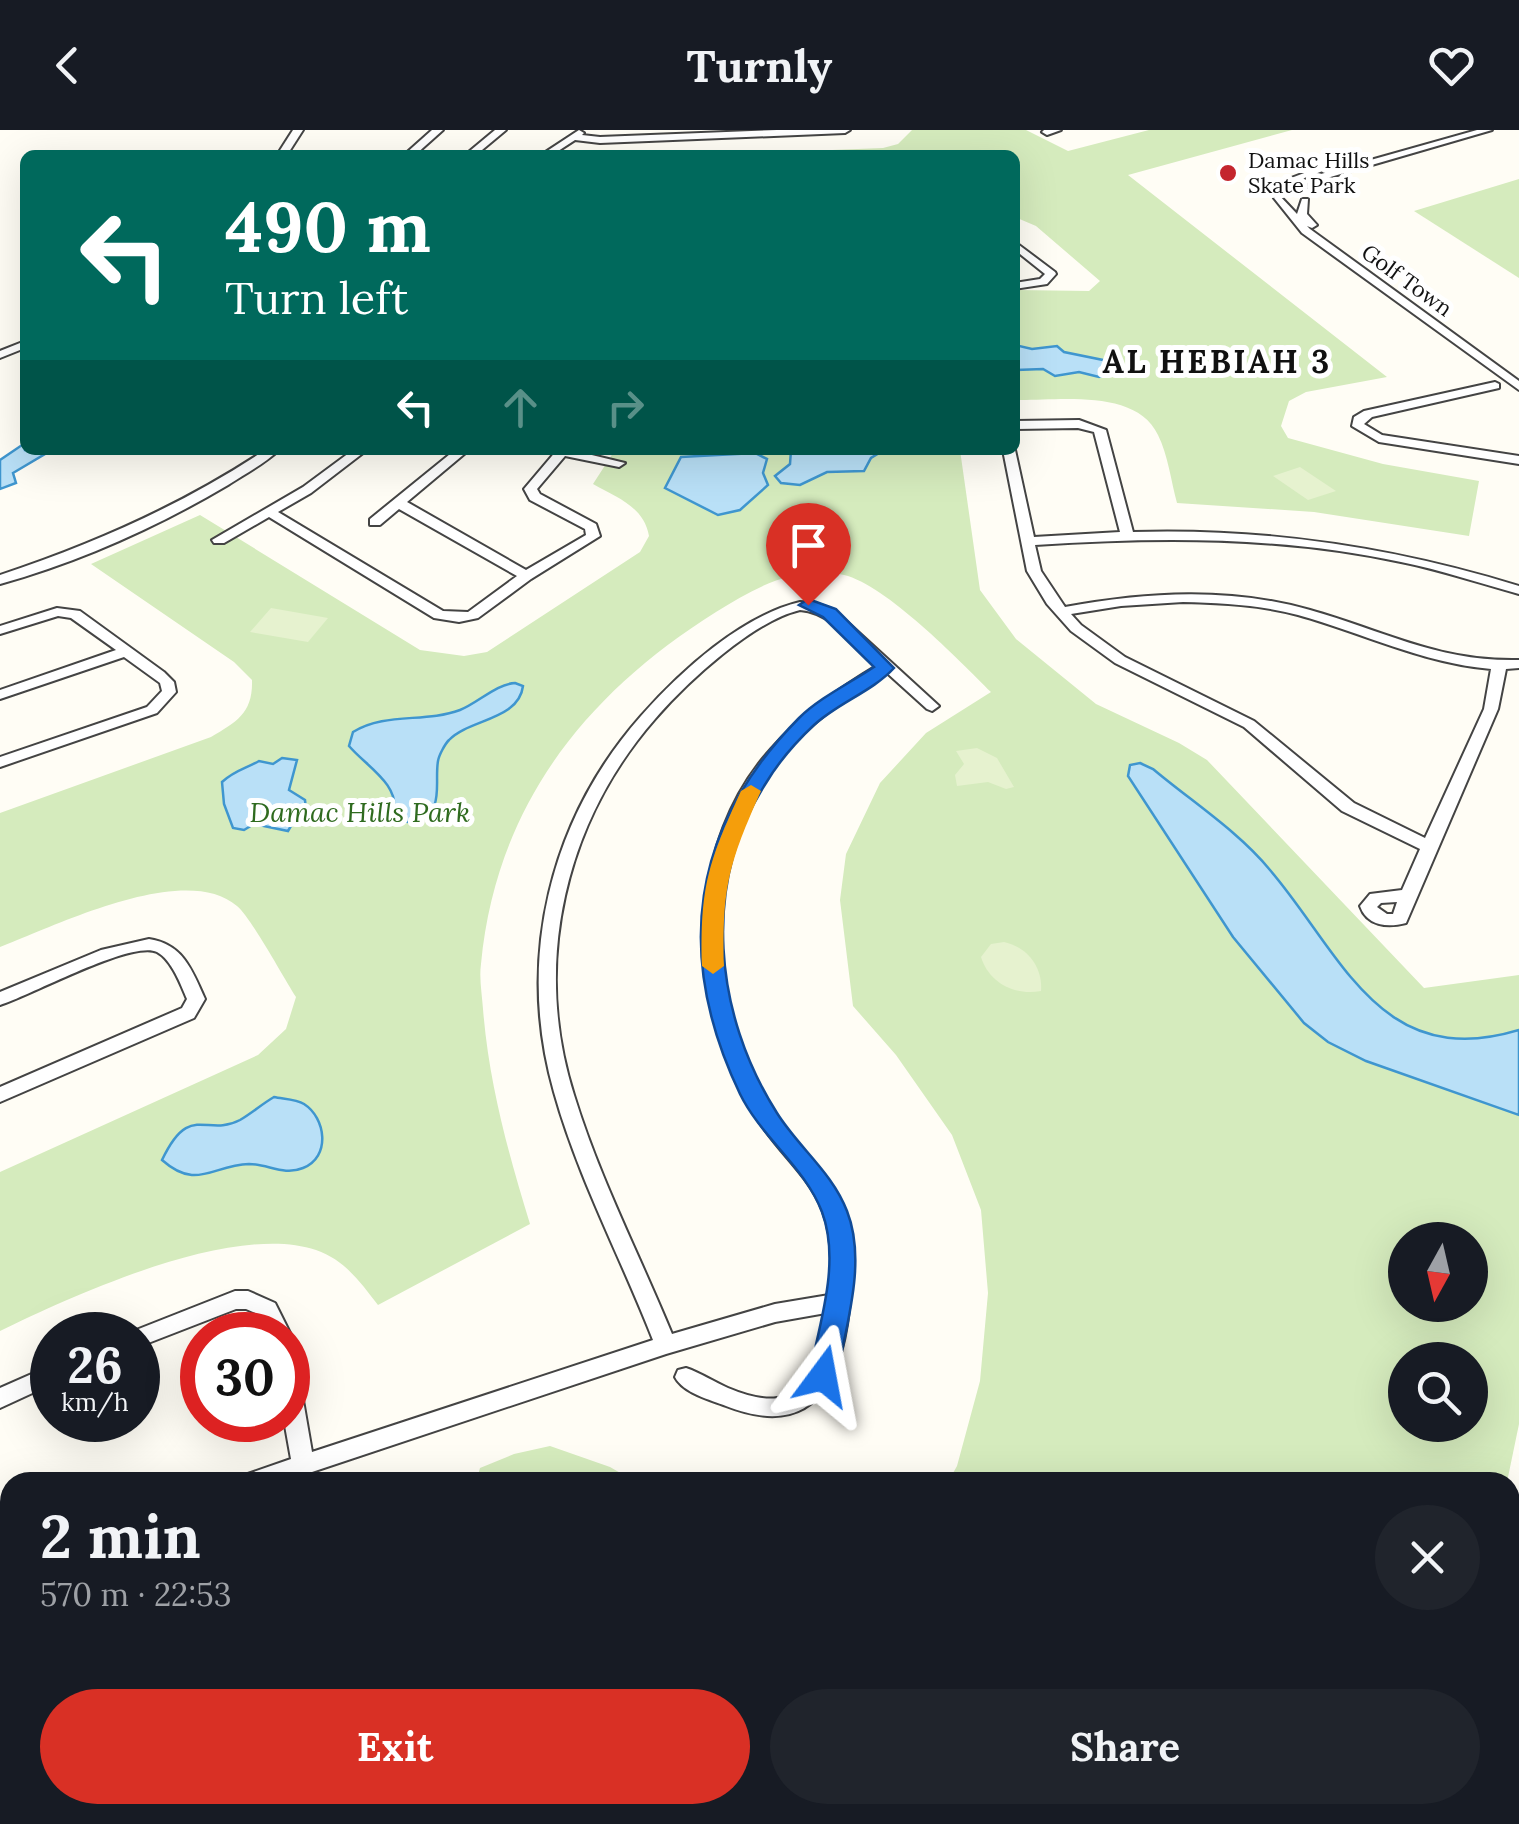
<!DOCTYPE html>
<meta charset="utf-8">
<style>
:root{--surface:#171b24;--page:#20242c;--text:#f1f3f6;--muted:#9ea1a6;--accent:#d93025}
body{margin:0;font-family:Lora,serif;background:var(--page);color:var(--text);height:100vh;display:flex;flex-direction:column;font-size:38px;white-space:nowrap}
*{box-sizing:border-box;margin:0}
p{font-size:32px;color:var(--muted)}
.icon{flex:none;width:55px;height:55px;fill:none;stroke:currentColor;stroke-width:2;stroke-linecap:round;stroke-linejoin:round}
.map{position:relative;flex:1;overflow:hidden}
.sheet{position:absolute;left:0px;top:1342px;width:1520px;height:352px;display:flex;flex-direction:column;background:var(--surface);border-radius:30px 30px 0 0;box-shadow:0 10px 40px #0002}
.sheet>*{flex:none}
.banner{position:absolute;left:20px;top:20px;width:1000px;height:305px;border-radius:15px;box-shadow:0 10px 40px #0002;background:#00695c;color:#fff;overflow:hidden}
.needle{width:65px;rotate:188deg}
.buttons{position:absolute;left:1388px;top:1092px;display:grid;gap:20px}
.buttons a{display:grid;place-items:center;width:100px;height:100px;border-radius:50%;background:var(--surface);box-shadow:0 10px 40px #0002;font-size:50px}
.speed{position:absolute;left:30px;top:1182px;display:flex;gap:20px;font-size:50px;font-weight:700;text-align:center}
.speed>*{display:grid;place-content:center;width:130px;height:130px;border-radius:50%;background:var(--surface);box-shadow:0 10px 40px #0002;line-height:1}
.speed small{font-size:25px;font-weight:400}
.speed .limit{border:15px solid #d22;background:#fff;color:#111}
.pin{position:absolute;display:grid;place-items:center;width:85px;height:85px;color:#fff;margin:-102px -42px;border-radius:50% 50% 50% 0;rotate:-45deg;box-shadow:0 0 10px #0007}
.pin .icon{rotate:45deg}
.me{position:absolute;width:110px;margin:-55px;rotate:13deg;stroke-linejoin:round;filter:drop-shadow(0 0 8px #0008)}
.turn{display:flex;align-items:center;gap:35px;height:210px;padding:0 40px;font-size:45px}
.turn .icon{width:130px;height:130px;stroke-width:2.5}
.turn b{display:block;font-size:70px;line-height:85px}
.lanes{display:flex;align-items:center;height:95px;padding:0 40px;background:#0003;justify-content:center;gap:50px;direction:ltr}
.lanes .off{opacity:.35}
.round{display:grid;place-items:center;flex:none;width:105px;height:105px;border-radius:52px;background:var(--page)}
.headline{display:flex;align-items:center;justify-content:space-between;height:170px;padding:0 40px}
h1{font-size:60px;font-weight:700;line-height:75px}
.action{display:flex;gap:20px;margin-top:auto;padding:20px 40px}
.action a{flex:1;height:115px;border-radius:60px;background:var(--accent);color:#fff;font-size:40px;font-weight:700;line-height:115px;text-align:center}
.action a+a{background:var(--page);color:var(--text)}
header{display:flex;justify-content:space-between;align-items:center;height:130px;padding:0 40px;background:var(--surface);font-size:45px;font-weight:700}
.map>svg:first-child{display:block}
.green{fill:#d5ebbd;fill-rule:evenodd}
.pitch{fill:#e6f2cf}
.water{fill:#b9e0f7;stroke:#3f96cf;stroke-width:2.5}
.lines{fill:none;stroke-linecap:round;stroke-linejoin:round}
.minor-casing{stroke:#444;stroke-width:4}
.minor{fill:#fff;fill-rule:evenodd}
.route{fill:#1a73e8;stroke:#114b97;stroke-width:2.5}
.slow{fill:#f59e0b}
.poi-dot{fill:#c4262e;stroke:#fff;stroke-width:4}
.labels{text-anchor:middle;stroke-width:10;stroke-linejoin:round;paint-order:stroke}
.far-poi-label{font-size:22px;fill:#111;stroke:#fff;text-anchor:start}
.far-street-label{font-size:22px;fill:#111;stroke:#fff}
.park-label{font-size:28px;font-style:italic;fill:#2f6b1f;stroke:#fff}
.far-district-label{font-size:32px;font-weight:bold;letter-spacing:2.5px;fill:#111;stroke:#fff}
</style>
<header><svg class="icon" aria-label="back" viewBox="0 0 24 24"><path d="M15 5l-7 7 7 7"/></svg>Turnly<svg class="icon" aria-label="heart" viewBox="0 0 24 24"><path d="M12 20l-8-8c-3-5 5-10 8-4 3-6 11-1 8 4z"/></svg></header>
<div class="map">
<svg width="1519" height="1694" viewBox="0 0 1519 1694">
<rect width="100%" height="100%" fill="#fffdf5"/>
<g class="green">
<path d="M 912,0 L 1026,0 L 1068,21 L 1149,0 L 1292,0 L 1128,45 L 1387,247 L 1306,262 L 1289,271 L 1281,296 L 1288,308 L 1383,334 L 1479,351 L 1469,406 L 1314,382 L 1177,373 C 1171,351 1168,325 1158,305 C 1136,258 1058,271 1015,270 L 1015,160 L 1089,161 L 1100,151 L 1036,96 L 1015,87 L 1015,25 L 705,25 L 883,18 L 898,14 Z"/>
<polygon points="1519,49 1519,148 1414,81"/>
<path d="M 615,320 L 960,320 L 980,460 L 1016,509 L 1096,574 L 1179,613 L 1207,630 L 1424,858 L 1519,845 L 1519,1294 L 1507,1352 L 948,1352 L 957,1336 L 980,1251 L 988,1163 L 981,1080 L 952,1005 L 896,925 L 853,876 L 840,770 L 846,724 L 880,653 L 926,603 L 991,562 C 959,530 886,455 844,445 C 797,434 754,458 716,482 C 585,564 496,676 481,834 C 479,848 482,864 483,879 C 489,954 508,1022 530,1094 L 378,1175 C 360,1152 345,1130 316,1120 C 234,1092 76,1164 0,1201 L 0,1042 L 258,925 L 286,899 L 296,867 C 283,847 252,789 237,776 C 185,731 55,796 0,817 L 0,683 L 211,607 C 237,592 253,583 252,550 L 234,532 L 91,434 L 200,385 L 420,520 L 464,526 L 487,522 L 640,422 L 649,406 C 644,377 618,368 593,354 ZM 1405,1110 L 1470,1110 L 1470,1175 L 1405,1175 ZM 1405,1230 L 1470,1230 L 1470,1295 L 1405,1295 Z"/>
<polygon points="550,1316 610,1337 636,1352 476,1352 480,1338 514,1324"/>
<polygon points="10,1657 10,1685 1443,1685 1444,1694 0,1694 0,1659"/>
</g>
<g class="pitch">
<polygon points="1300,337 1336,361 1308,370 1273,346"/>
<polygon points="271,478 328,488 308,512 250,502"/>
<polygon points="977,618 997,628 1014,657 1006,659 988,652 957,656 955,645 964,634 956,621"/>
<path d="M 1004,812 C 1027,817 1043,837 1041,861 C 1015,866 989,853 981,827 L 991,814 Z"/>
<polygon points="409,1685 522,1685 525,1694 407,1694"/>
</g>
<g class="water">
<polygon points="1015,215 1032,219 1057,216 1064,222 1103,230 1111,237 1111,243 1099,247 1079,242 1055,246 1043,239 1015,240"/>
<polygon points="25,313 25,320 50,321 13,343 16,353 0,359 0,330"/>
<polygon points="791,320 884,320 871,328 864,341 827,342 800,355 781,353 775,346 790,334"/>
<polygon points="755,323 767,329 763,343 768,355 740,380 718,385 665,358 681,327"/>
<path d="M 515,553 L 523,556 C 519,590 469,589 449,610 C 445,614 439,625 438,631 C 434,654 446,683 414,691 C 406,694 400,691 394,684 C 400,654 367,637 349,616 L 353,602 C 385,582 425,593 460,580 C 478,573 496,554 515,553 Z"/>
<path d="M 282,628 L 297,630 L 289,660 L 305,670 L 306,679 L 298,684 L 288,701 L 254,694 L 244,700 L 233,698 L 224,674 L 222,652 C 235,640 245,639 259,631 L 273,634 Z"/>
<path d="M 1140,633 L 1153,639 C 1191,671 1238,701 1270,740 C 1342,824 1380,942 1519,900 L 1519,985 L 1366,931 L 1328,912 L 1304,893 L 1233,807 L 1128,646 L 1130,635 Z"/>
<path d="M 274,967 C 283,969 296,969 304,974 C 326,988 331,1027 303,1038 C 284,1046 268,1034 249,1034 C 212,1035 197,1061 162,1030 C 190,971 206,1008 240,990 C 252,983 262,974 274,967 Z"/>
</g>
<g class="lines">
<g class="minor-casing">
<g id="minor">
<polygon points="293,0 303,0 287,25 277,25"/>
<polygon points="432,0 443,0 415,25 404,25"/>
<polygon points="495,0 506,0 476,25 465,25"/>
<polygon points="777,0 850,0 845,3 600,13 575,10 552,25 541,25 579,0 584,3 582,5 600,7"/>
<polygon points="1044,0 1061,0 1047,5 1042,2"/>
<polygon points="1477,0 1492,0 1327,48 1319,53 1316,61 1308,59 1311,50 1321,44"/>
<polygon points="1320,37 1328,39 1286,55 1278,53"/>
<polygon points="1279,65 1297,84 1302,69 1308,69 1307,84 1317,95 1312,98 1307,96 1310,99 1519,251 1519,260 1302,103 1274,68"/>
<polygon points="1015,112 1055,142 1056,144 1047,154 1015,159 1015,153 1040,149 1045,144 1015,120"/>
<polygon points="25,211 25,218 0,228 0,221"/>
<polygon points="1495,252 1499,254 1499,258 1372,287 1364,294 1382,305 1519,326 1519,334 1379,312 1352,296 1354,287 1364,281"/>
<path d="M 1079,290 L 1106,300 L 1133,402 C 1265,398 1393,417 1519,456 L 1519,464 C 1479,453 1441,440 1401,432 C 1281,406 1157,407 1035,415 L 1041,441 L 1065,477 C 1147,462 1229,457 1310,480 C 1385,501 1438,532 1519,530 L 1519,538 L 1506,539 L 1498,579 L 1406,793 C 1387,798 1367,796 1360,776 L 1370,764 L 1402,760 L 1420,719 L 1342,681 L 1244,597 L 1115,533 L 1071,501 L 1047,474 L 1027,441 L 1003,320 L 1015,320 L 1034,407 L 1120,402 L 1094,302 L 1078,298 L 1015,299 L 1015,291 ZM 1183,472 C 1222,473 1260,475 1298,485 C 1363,503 1422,533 1491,539 L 1484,579 L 1425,708 L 1354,673 L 1254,591 L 1125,527 L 1081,495 L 1071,484 L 1121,476 ZM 1397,772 L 1393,784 L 1387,784 L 1377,777 L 1381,773 Z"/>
<path d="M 265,320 L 279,320 C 264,334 245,344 228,355 C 157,397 79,432 0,454 L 0,445 C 94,414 182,375 265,320 Z"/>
<polygon points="353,320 367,320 311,363 278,382 443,481 468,482 517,446 399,379 380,395 370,395 370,389 455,320 469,320 407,372 526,440 586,405 585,399 530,370 524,359 557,320 571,320 625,333 619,337 565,326 537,359 540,364 596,394 600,406 531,449 478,488 459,492 434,488 269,387 224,413 214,413 212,410 303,357"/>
<path d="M 800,472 L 815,473 L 834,480 L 939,576 L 932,581 L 927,579 L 886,542 C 847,567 811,592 781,627 C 704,717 706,863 761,963 C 798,1029 855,1051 852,1139 C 849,1221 833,1318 726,1276 C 711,1270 683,1263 675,1247 L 678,1240 L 686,1238 C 701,1243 714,1252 728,1258 C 804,1290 815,1245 826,1183 L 775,1192 L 666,1224 L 282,1352 L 242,1352 L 245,1345 L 291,1329 L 284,1290 L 288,1290 L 288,1238 L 296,1240 L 299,1247 L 312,1322 L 653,1210 C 621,1128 578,1048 554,962 C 516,829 550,689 641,586 C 681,541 741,486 800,472 ZM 800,480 C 831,482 856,515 878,535 C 838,559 802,584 771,619 C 687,712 689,857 742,963 C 786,1049 843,1049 829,1165 L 775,1174 L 672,1204 C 639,1124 599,1047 574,965 C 532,833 565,692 655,589 C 687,552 753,491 800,480 Z"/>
<polygon points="57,478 80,481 164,542 174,552 176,562 157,583 0,637 0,627 147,577 162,561 160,553 124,527 0,569 0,560 116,520 71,488 58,486 0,504 0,496"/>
<path d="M 149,809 C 183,814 192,840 205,869 L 194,888 L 0,972 L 0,957 L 182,878 L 187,869 C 181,855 172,830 157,822 C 131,810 30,866 0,875 L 0,862 L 101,820 Z"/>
<polygon points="235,1161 248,1161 275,1173 291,1205 288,1211 288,1205 269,1205 260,1185 246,1179 236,1179 138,1217 138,1205 129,1205 131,1202"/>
<polygon points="52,1235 52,1254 0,1278 0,1258"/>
<polygon points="10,1452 10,1476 0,1480 0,1456"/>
<polygon points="10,1486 10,1510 0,1512 0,1488"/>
</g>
</g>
<use href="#minor" class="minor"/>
</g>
<path class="route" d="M 808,469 L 836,479 L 894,538 C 873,561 838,573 814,595 C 797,611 778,633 766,653 C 701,754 714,884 777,983 C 799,1018 832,1042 847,1081 C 867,1132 846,1195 837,1246 L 833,1255 L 823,1258 L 813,1255 L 809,1246 C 819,1195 841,1133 822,1082 C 805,1037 761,1007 740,964 C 674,826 690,698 799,588 C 819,568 850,553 874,537 L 823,487 L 799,475 Z"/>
<path class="slow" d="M 751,655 L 761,661 C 729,733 722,757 724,836 L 713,844 L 702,836 C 700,757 708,733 741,661 Z"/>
<circle class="poi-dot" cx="1228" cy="43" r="10"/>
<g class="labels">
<g class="far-poi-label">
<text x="1248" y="38">Damac Hills<tspan x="1248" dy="25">Skate Park</tspan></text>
</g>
<g class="far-street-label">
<text transform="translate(1407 150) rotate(36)" y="8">Golf Town</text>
</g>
<g class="park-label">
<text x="360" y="692">Damac Hills Park</text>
</g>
<g class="far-district-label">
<text x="1217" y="243">AL HEBIAH 3</text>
</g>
</g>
</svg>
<div class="buttons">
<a><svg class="needle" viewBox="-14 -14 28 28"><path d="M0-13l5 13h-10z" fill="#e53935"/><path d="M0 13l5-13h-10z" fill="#9ea1a6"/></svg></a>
<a><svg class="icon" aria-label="search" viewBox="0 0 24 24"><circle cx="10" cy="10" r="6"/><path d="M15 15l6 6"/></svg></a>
</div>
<div class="speed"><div>26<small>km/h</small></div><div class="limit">30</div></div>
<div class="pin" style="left:808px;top:475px;background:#d93025"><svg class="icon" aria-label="arrive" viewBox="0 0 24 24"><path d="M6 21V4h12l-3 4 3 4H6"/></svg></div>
<svg class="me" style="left:823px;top:1246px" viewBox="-20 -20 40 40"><path d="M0-17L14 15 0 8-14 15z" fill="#1a73e8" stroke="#fff" stroke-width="4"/></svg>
<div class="banner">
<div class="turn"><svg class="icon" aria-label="left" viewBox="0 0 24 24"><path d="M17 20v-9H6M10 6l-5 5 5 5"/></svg><div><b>490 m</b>Turn left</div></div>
<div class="lanes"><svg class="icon" aria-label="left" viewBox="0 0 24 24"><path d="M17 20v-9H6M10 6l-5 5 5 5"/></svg><svg class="icon off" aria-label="ahead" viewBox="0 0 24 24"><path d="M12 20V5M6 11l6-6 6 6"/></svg><svg class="icon off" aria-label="right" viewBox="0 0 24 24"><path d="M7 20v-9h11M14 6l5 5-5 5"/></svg></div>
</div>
<section class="sheet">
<div class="headline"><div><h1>2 min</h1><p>570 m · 22:53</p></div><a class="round"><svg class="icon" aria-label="close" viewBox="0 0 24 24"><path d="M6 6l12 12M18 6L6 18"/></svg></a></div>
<div class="action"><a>Exit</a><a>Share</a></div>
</section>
</div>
